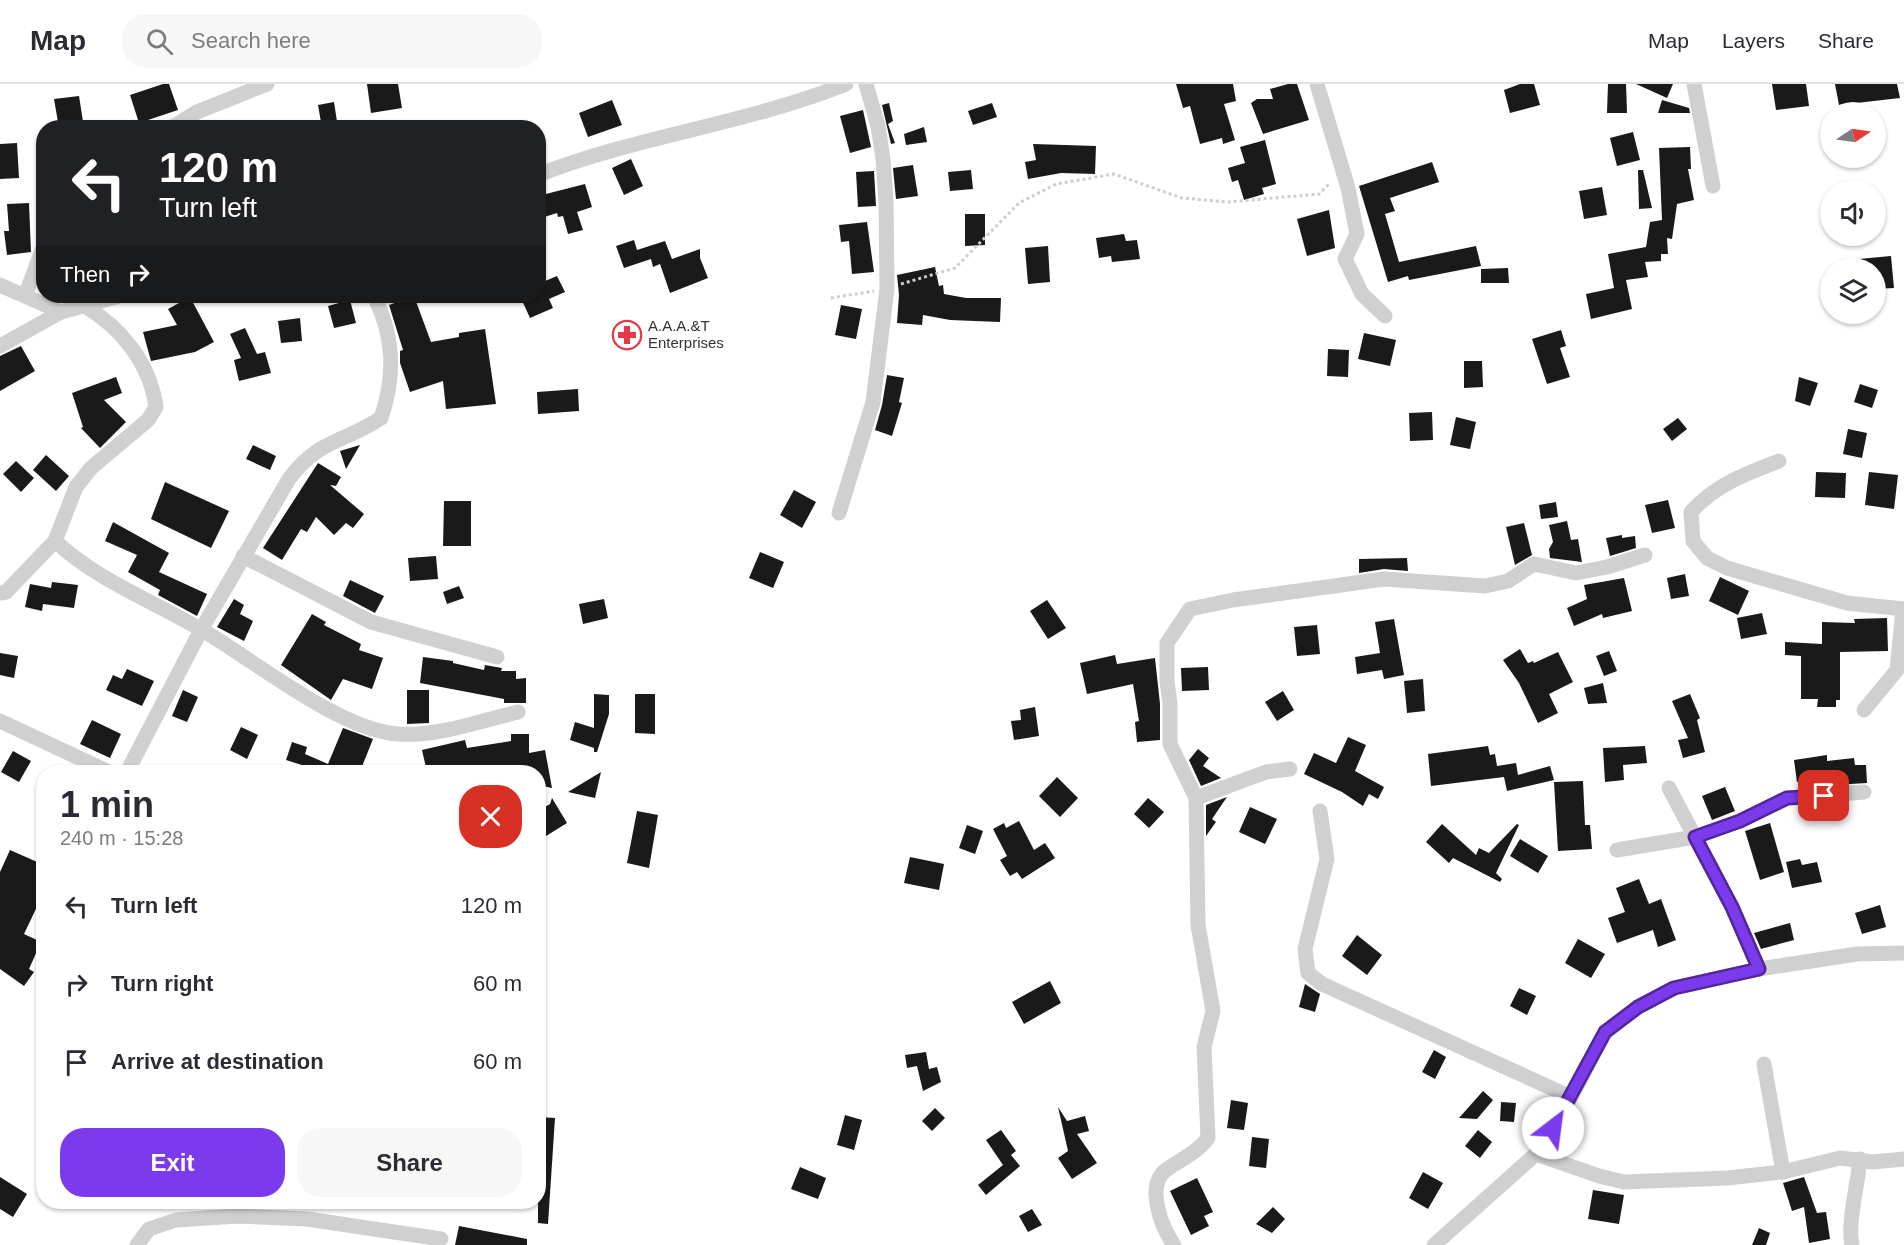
<!DOCTYPE html>
<meta charset="utf-8">
<style>
:root{--surface:#fff;--page:#f7f7f7;--text:#2b2b33;--muted:#7c7c81;--line:#e1e1e2;--accent:#7c3aed}
body{margin:0;font-family:Helvetica,sans-serif;background:var(--page);color:var(--text);height:100vh;display:flex;flex-direction:column;font-size:22px;white-space:nowrap}
*{box-sizing:border-box;margin:0}
p{font-size:20px;color:var(--muted)}
.icon{flex:none;width:33px;height:33px;fill:none;stroke:currentColor;stroke-width:2;stroke-linecap:round;stroke-linejoin:round}
.map{position:relative;flex:1;overflow:hidden}
.panel{position:absolute;left:36px;top:681px;width:510px;height:444px;display:flex;flex-direction:column;background:var(--surface);border-radius:24px;box-shadow:0 2px 4px #0004}
.panel>*{flex:none}
.guide{position:absolute;left:36px;top:36px;width:510px;height:183px;border-radius:24px;box-shadow:0 2px 4px #0004;background:#202124;color:#fff;overflow:hidden}
.needle{width:39px;rotate:77deg}
.buttons{position:absolute;left:1820px;top:18px;display:grid;gap:12px}
.buttons a{display:grid;place-items:center;width:66px;height:66px;border-radius:50%;background:var(--surface);box-shadow:0 2px 4px #0004;font-size:30px}
.pin{position:absolute;display:grid;place-items:center;width:51px;height:51px;color:#fff;margin:-26px;border-radius:12px;box-shadow:0 3px 9px #0006}
.me{position:absolute;width:66px;margin:-33px;rotate:30deg;stroke-linejoin:round;filter:drop-shadow(0 0 4px #0008)}
.turn{display:flex;align-items:center;gap:21px;height:126px;padding:0 24px;font-size:27px}
.turn .icon{width:78px;height:78px;stroke-width:2.5}
.turn b{display:block;font-size:42px;line-height:51px}
.then{display:flex;align-items:center;height:57px;padding:0 24px;background:#0003;gap:12px;font-size:22px}
.round{display:grid;place-items:center;flex:none;width:63px;height:63px;border-radius:24px;background:var(--page)}
.headline{display:flex;align-items:center;justify-content:space-between;height:102px;padding:0 24px}
h1{font-size:36px;font-weight:600;line-height:45px}
.action{display:flex;gap:12px;margin-top:auto;padding:12px 24px}
.action a{flex:1;height:69px;border-radius:24px;background:var(--accent);color:#fff;font-size:24px;font-weight:600;line-height:69px;text-align:center}
.action a+a{background:var(--page);color:var(--text)}
ul{padding:0;list-style:none}
li{display:flex;align-items:center;gap:18px;height:78px;padding:0 24px}
li div{flex:1}
li b{display:block;font-size:22px}
li em{font-style:normal}
header{display:flex;align-items:center;gap:36px;box-sizing:border-box;height:84px;padding:0 30px;background:var(--surface);border-bottom:2px solid var(--line)}
header strong{font-size:28px}
nav{display:flex;gap:33px;margin-inline-start:auto;font-size:21px}
.search{width:420px;height:54px;background:var(--page);display:flex;align-items:center;gap:15px;box-sizing:border-box;padding:0 21px;border-radius:24px;color:var(--muted);font-size:22px}
.map>svg:first-child{display:block}
.building{fill:#1a1a1a}
.lines{fill:none;stroke-linecap:round;stroke-linejoin:round}
.path{stroke:#cdcdcd;stroke-width:3;stroke-dasharray:3 3;stroke-linecap:butt}
.street{stroke:#d0d0d0;stroke-width:15}
.route-casing{stroke:#51269a;stroke-width:15}
.route{stroke:#7c3aed;stroke-width:10}
.labels{text-anchor:middle;stroke-width:6;stroke-linejoin:round;paint-order:stroke}
.poi-label{font-size:15px;fill:#333;stroke:#fff;text-anchor:start}
</style>
<header>
<strong>Map</strong>
<div class="search"><svg class="icon" aria-label="search" viewBox="0 0 24 24"><circle cx="10" cy="10" r="6"/><path d="M15 15l6 6"/></svg>Search here</div>
<nav><a>Map</a><a>Layers</a><a>Share</a></nav>
</header>
<div class="map">
<svg width="1904" height="1161" viewBox="0 0 1904 1161">
<rect width="100%" height="100%" fill="#fff"/>
<g class="building">
<polygon points="163,0 169,0 178,26 139,39 130,11"/>
<polygon points="367,0 398,0 402,24 371,29"/>
<polygon points="1176,0 1233,0 1236,17 1224,20 1235,56 1223,60 1222,54 1200,60 1190,22 1183,24"/>
<polygon points="1288,0 1297,0 1309,36 1263,50 1251,19 1257,15 1273,15 1270,5"/>
<polygon points="1520,0 1534,0 1540,21 1510,29 1504,6"/>
<polygon points="1608,0 1626,0 1627,29 1607,29"/>
<polygon points="1636,0 1673,0 1667,14"/>
<polygon points="1772,0 1806,0 1809,22 1776,26"/>
<polygon points="1835,0 1897,0 1900,14 1839,21"/>
<polygon points="79,12 84,44 59,44 54,15"/>
<polygon points="612,16 622,41 588,53 579,29"/>
<polygon points="1662,16 1689,24 1690,29 1658,29"/>
<polygon points="334,18 338,44 322,44 318,21"/>
<polygon points="889,19 893,37 888,40 895,59 891,60 882,21"/>
<polygon points="992,19 997,33 973,41 968,27"/>
<polygon points="863,26 871,63 850,69 840,32"/>
<polygon points="924,43 927,58 906,61 904,50"/>
<polygon points="1633,48 1640,76 1617,82 1610,54"/>
<polygon points="1265,56 1276,100 1262,104 1264,110 1244,116 1238,96 1232,98 1228,84 1245,79 1240,63"/>
<polygon points="17,59 19,94 0,95 0,60"/>
<polygon points="1033,60 1096,62 1095,90 1061,89 1028,95 1025,78 1036,76"/>
<polygon points="1690,63 1691,85 1688,85 1694,116 1677,120 1672,155 1667,154 1668,170 1661,170 1661,177 1645,178 1648,193 1626,196 1632,225 1591,235 1586,210 1614,204 1608,170 1646,163 1650,138 1662,136 1659,64"/>
<polygon points="631,75 643,102 624,111 612,84"/>
<polygon points="1432,78 1439,98 1390,114 1395,127 1385,130 1399,178 1476,162 1481,182 1409,196 1408,192 1388,198 1359,102"/>
<polygon points="913,81 918,112 896,115 893,84"/>
<polygon points="971,86 973,105 950,107 948,88"/>
<polygon points="1638,86 1643,86 1652,124 1639,125"/>
<polygon points="874,87 876,122 858,123 856,88"/>
<polygon points="585,100 592,123 577,128 583,146 568,150 563,132 558,133 557,129 538,135 538,112"/>
<polygon points="1602,103 1607,131 1584,135 1579,107"/>
<polygon points="29,119 31,168 7,171 4,147 9,147 7,120"/>
<polygon points="1329,126 1335,164 1307,172 1297,135"/>
<polygon points="965,130 985,130 985,161 965,162"/>
<polygon points="867,138 874,188 852,190 849,157 841,158 839,141"/>
<polygon points="1124,150 1126,157 1137,156 1140,175 1112,178 1111,172 1099,174 1096,154"/>
<polygon points="634,156 637,166 665,157 672,175 700,165 700,174 708,194 670,209 660,180 653,183 651,175 624,184 616,162"/>
<polygon points="1048,162 1050,198 1028,200 1025,164"/>
<polygon points="1891,172 1894,204 1875,205 1875,184 1848,184 1848,176"/>
<polygon points="935,183 939,202 943,201 944,210 966,214 1001,214 1000,238 950,236 923,231 922,241 897,239 899,211 897,191"/>
<polygon points="1508,184 1509,199 1481,199 1481,185"/>
<polygon points="557,192 565,208 549,215 553,224 530,234 520,212 538,212 538,200"/>
<polygon points="414,212 431,258 459,253 459,249 485,245 496,320 446,325 443,297 410,308 400,279 400,267 403,266 389,221"/>
<polygon points="190,213 214,258 195,268 151,277 143,248 177,241 168,225"/>
<polygon points="350,216 356,239 334,244 328,222"/>
<polygon points="841,221 862,225 856,255 835,251"/>
<polygon points="300,234 302,257 281,259 278,237"/>
<polygon points="245,244 257,270 265,268 271,289 239,297 234,276 241,274 230,250"/>
<polygon points="1561,246 1566,262 1560,264 1570,293 1547,300 1532,255"/>
<polygon points="1364,249 1396,256 1390,282 1358,275"/>
<polygon points="21,262 35,287 0,307 0,272"/>
<polygon points="1328,265 1349,266 1348,293 1327,292"/>
<polygon points="1464,277 1482,277 1483,303 1464,304"/>
<polygon points="887,291 904,294 899,318 902,319 892,352 875,346 882,321"/>
<polygon points="116,293 122,309 104,316 126,338 100,364 81,344 83,343 72,309"/>
<polygon points="1799,293 1818,299 1810,322 1795,317"/>
<polygon points="1860,300 1878,306 1872,324 1854,318"/>
<polygon points="578,305 579,327 538,330 537,308"/>
<polygon points="1432,328 1433,356 1410,357 1409,329"/>
<polygon points="1456,333 1476,338 1470,365 1450,361"/>
<polygon points="1678,334 1687,345 1672,357 1663,345"/>
<polygon points="1848,345 1867,349 1862,374 1843,370"/>
<polygon points="253,361 276,372 270,386 246,375"/>
<polygon points="360,361 346,385 340,367"/>
<polygon points="46,371 69,392 56,407 33,386"/>
<polygon points="16,377 34,394 21,408 3,390"/>
<polygon points="318,379 341,393 336,402 330,401 364,430 353,444 346,439 334,451 316,433 307,448 301,445 282,476 263,464"/>
<polygon points="1816,388 1846,389 1845,414 1815,413"/>
<polygon points="1869,388 1898,391 1894,425 1865,421"/>
<polygon points="165,398 229,427 211,464 151,435"/>
<polygon points="794,406 816,418 802,444 780,431"/>
<polygon points="1668,416 1675,444 1652,449 1645,421"/>
<polygon points="444,417 471,417 471,462 443,462"/>
<polygon points="1556,418 1558,433 1541,435 1539,421"/>
<polygon points="1567,437 1571,456 1578,455 1582,478 1550,474 1549,465 1553,458 1549,441"/>
<polygon points="113,438 169,469 159,488 207,510 197,532 158,511 160,506 128,488 137,471 105,457"/>
<polygon points="1524,439 1532,471 1515,481 1506,443"/>
<polygon points="1622,451 1622,454 1635,452 1636,464 1610,472 1606,454"/>
<polygon points="760,468 784,478 773,504 749,494"/>
<polygon points="436,472 438,495 410,497 408,474"/>
<polygon points="1407,474 1408,487 1384,485 1359,489 1359,475"/>
<polygon points="1685,490 1689,512 1671,515 1667,494"/>
<polygon points="1720,493 1749,507 1738,531 1709,517"/>
<polygon points="1624,494 1632,527 1603,534 1602,530 1574,542 1567,524 1587,515 1584,501"/>
<polygon points="350,496 384,512 375,529 343,512"/>
<polygon points="52,498 78,501 74,524 43,520 42,527 25,523 30,500 51,504"/>
<polygon points="459,502 464,514 447,520 443,508"/>
<polygon points="234,515 244,521 240,530 253,537 244,557 217,543"/>
<polygon points="604,515 608,534 583,540 579,520"/>
<polygon points="1047,516 1066,544 1048,555 1030,527"/>
<polygon points="1762,529 1767,550 1741,555 1737,534"/>
<polygon points="312,530 326,538 324,541 361,560 359,566 383,574 372,605 343,595 331,616 281,581"/>
<polygon points="1887,534 1888,567 1840,568 1840,616 1836,616 1836,623 1817,623 1818,615 1801,615 1801,572 1785,571 1785,558 1822,560 1822,538 1855,539 1854,535"/>
<polygon points="1394,535 1404,591 1384,595 1382,586 1357,590 1355,573 1380,569 1375,538"/>
<polygon points="1317,541 1320,570 1297,572 1294,543"/>
<polygon points="1520,565 1528,579 1533,577 1534,579 1558,568 1573,598 1549,610 1558,629 1538,639 1519,599 1503,576"/>
<polygon points="1609,567 1617,587 1604,592 1596,572"/>
<polygon points="0,569 18,572 14,594 0,591"/>
<polygon points="1115,571 1117,580 1155,574 1160,620 1160,656 1137,658 1135,638 1139,637 1133,600 1087,610 1080,579"/>
<polygon points="423,573 453,577 453,579 484,586 485,581 502,584 501,587 516,587 516,595 526,594 526,619 504,619 504,615 420,599"/>
<polygon points="1208,583 1209,606 1182,607 1181,584"/>
<polygon points="127,585 154,597 142,622 106,606 113,591 122,595"/>
<polygon points="1423,595 1425,627 1407,629 1404,597"/>
<polygon points="1603,599 1607,619 1588,620 1584,604"/>
<polygon points="183,606 198,613 187,638 172,632"/>
<polygon points="407,606 429,606 429,639 407,640"/>
<polygon points="1283,607 1294,626 1277,637 1265,618"/>
<polygon points="594,610 609,611 609,630 597,668 594,668 594,664 570,656 575,638 594,644"/>
<polygon points="635,610 655,610 655,650 635,649"/>
<polygon points="1690,610 1700,634 1697,636 1705,668 1683,674 1678,656 1688,654 1672,617"/>
<polygon points="1035,623 1039,652 1014,656 1011,637 1021,636 1020,626"/>
<polygon points="92,636 121,650 110,674 80,660"/>
<polygon points="241,643 258,651 247,675 230,666"/>
<polygon points="343,644 373,655 361,685 351,681 347,688 324,688 286,676 292,658 307,663 305,670 328,680"/>
<polygon points="511,650 529,650 529,669 545,666 552,704 538,701 538,688 427,688 422,666 465,656 467,664 511,657"/>
<polygon points="1348,653 1366,661 1355,687 1384,703 1378,715 1369,710 1363,722 1342,708 1304,690 1314,669 1336,679"/>
<polygon points="1488,662 1490,671 1495,670 1497,682 1516,679 1518,691 1550,682 1554,696 1507,707 1504,693 1431,702 1428,670"/>
<polygon points="1645,662 1647,679 1623,681 1624,696 1605,698 1603,664"/>
<polygon points="1198,665 1209,674 1203,682 1221,694 1201,702 1189,676"/>
<polygon points="13,667 31,677 19,698 1,688"/>
<polygon points="1827,671 1827,677 1854,674 1855,681 1866,681 1867,699 1801,703 1801,697 1797,698 1794,676"/>
<polygon points="601,688 595,714 568,708"/>
<polygon points="1057,693 1078,714 1060,733 1039,712"/>
<polygon points="1583,697 1585,741 1590,741 1592,765 1558,767 1554,698"/>
<polygon points="1725,703 1735,727 1712,736 1702,712"/>
<polygon points="1227,713 1212,735 1216,738 1206,752 1206,721"/>
<polygon points="552,714 567,739 538,757 538,727 550,720"/>
<polygon points="1148,714 1164,728 1149,744 1134,730"/>
<polygon points="1250,723 1277,735 1265,760 1239,748"/>
<polygon points="637,727 658,731 649,784 627,779"/>
<polygon points="1019,737 1034,766 1045,759 1055,774 1022,795 1017,788 1010,792 1000,776 1007,772 993,745 1004,739 1006,744"/>
<polygon points="1770,739 1784,788 1760,796 1745,747"/>
<polygon points="1442,740 1476,771 1479,764 1489,769 1517,740 1519,741 1496,789 1502,795 1500,798 1453,774 1449,779 1426,758"/>
<polygon points="967,741 983,747 975,770 959,764"/>
<polygon points="1520,755 1548,772 1538,789 1510,772"/>
<polygon points="10,766 44,781 44,808 24,850 41,858 29,885 34,888 24,902 0,885 0,788"/>
<polygon points="910,773 944,780 939,806 904,799"/>
<polygon points="1800,775 1802,781 1817,778 1822,798 1792,804 1786,778"/>
<polygon points="1639,795 1649,820 1661,815 1676,856 1658,863 1653,846 1617,859 1608,834 1625,828 1616,804"/>
<polygon points="1880,821 1886,843 1862,850 1855,829"/>
<polygon points="1790,839 1794,856 1761,865 1754,849"/>
<polygon points="1357,851 1382,871 1367,891 1342,872"/>
<polygon points="1578,855 1605,870 1591,894 1565,879"/>
<polygon points="1050,897 1061,919 1024,940 1012,918"/>
<polygon points="1305,900 1320,910 1315,928 1299,923"/>
<polygon points="1519,904 1536,912 1527,931 1510,922"/>
<polygon points="1434,966 1446,973 1435,995 1422,988"/>
<polygon points="926,968 929,985 937,983 941,998 923,1007 917,982 907,984 905,971"/>
<polygon points="1483,1007 1493,1016 1477,1035 1459,1034"/>
<polygon points="1231,1016 1248,1019 1244,1046 1227,1044"/>
<polygon points="1501,1018 1516,1019 1514,1038 1500,1037"/>
<polygon points="1058,1023 1067,1037 1085,1032 1089,1047 1077,1050 1097,1079 1072,1095 1058,1074 1068,1067"/>
<polygon points="935,1024 945,1034 932,1047 922,1037"/>
<polygon points="845,1031 862,1036 854,1066 837,1061"/>
<polygon points="538,1033 555,1034 548,1140 538,1139"/>
<polygon points="1001,1046 1016,1067 1011,1071 1020,1082 986,1111 978,1101 1003,1081 986,1056"/>
<polygon points="1478,1046 1492,1058 1480,1074 1465,1062"/>
<polygon points="1252,1053 1269,1055 1266,1084 1249,1082"/>
<polygon points="800,1083 826,1094 818,1115 791,1105"/>
<polygon points="1423,1088 1443,1099 1428,1125 1409,1114"/>
<polygon points="0,1093 27,1110 13,1133 0,1125"/>
<polygon points="1804,1093 1817,1129 1826,1128 1830,1155 1809,1159 1804,1123 1792,1127 1783,1099"/>
<polygon points="1197,1094 1213,1128 1204,1132 1209,1142 1191,1151 1170,1107"/>
<polygon points="1593,1106 1624,1111 1619,1140 1588,1135"/>
<polygon points="1273,1123 1285,1135 1272,1149 1256,1140"/>
<polygon points="1032,1125 1042,1141 1028,1148 1019,1132"/>
<polygon points="459,1142 527,1155 527,1161 455,1161"/>
<polygon points="1759,1144 1770,1149 1766,1161 1752,1161"/>
</g>
<g class="lines">
<g class="path">
<polyline points="901,200 955,184 1019,119 1056,100 1114,90 1182,114 1228,118 1319,110 1330,99"/>
<polyline points="831,214 874,207"/>
</g>
<g class="street">
<polyline points="1317,0 1348,104 1357,150 1345,175 1362,210 1385,232"/>
<polyline points="1694,0 1713,102"/>
<polyline points="171,44 197,28 267,0"/>
<path d="M 538,91 C 638,52 746,40 846,0"/>
<polyline points="0,201 61,228"/>
<polyline points="25,212 44,161"/>
<polyline points="0,262 61,228 119,212"/>
<path d="M 1779,377 C 1745,390 1715,401 1691,428 L 1693,457 L 1707,474 L 1727,484 L 1847,519 L 1904,525"/>
<polyline points="839,429 873,318 887,205 886,117 883,75 878,42 866,0"/>
<path d="M 55,457 C 98,497 153,517 202,546 C 254,576 339,646 398,650 C 437,653 480,637 518,628"/>
<polyline points="243,472 371,538 497,573"/>
<path d="M 0,509 L 6,508 L 55,457 L 76,403 L 91,384 L 148,336 L 156,323 C 150,279 121,243 83,221"/>
<polyline points="1864,626 1897,586 1903,526"/>
<polyline points="0,637 109,688"/>
<path d="M 127,688 L 201,546 L 289,395 C 320,354 344,359 381,334 C 396,291 394,252 374,212"/>
<polyline points="1669,704 1732,823 1759,885"/>
<polyline points="1196,714 1266,688 1290,685"/>
<polyline points="1320,727 1327,775 1305,865 1308,889 1322,900 1571,1013"/>
<polyline points="1617,766 1695,753 1740,737 1787,714 1864,708"/>
<polyline points="1764,980 1783,1088"/>
<polyline points="1536,1070 1599,1092 1624,1098 1727,1094 1783,1088 1840,1074 1873,1078 1904,1075"/>
<polyline points="137,1161 149,1145 176,1136 238,1132 307,1135 441,1155"/>
<path d="M 1174,1161 C 1162,1144 1145,1102 1166,1086 C 1181,1075 1197,1069 1208,1054 L 1204,963 L 1213,927 L 1198,841 L 1196,714 L 1170,660 L 1170,619 L 1167,598 L 1167,559 L 1190,525 L 1233,516 L 1384,495 L 1485,502 L 1508,497 L 1534,480 L 1576,489 L 1607,483 L 1645,471"/>
<polyline points="1434,1161 1536,1070 1571,1013 1605,948 1638,923 1674,904 1759,885 1857,870 1904,869"/>
<path d="M 1852,1161 C 1847,1140 1858,1100 1860,1075"/>
</g>
</g>
<g class="lines">
<g class="route-casing">
<polyline id="route" points="1553,1044 1605,948 1638,923 1674,904 1759,885 1732,823 1695,753 1740,737 1787,714 1824,712"/>
</g>
<use href="#route" class="route"/>
</g>
<defs>
<g id="pharmacy-ring" transform="scale(1.5)"><circle r="9.5" fill="#fff" stroke="#e63946" stroke-width="1.5"/><path d="M-2-6h4v4h4v4h-4v4h-4v-4h-4v-4h4Z" fill="#e63946"/></g>
</defs>
<g fill-rule="evenodd">
<use href="#pharmacy-ring" x="627" y="251"/>
</g>
<g class="labels">
<g class="poi-label">
<text x="648" y="247">A.A.A.&amp;T<tspan x="648" dy="17">Enterprises</tspan></text>
</g>
</g>
</svg>
<div class="buttons">
<a><svg class="needle" viewBox="-14 -14 28 28"><path d="M0-13l5 13h-10z" fill="#e53935"/><path d="M0 13l5-13h-10z" fill="#7c7c81"/></svg></a>
<a><svg class="icon" aria-label="sound" viewBox="0 0 24 24"><path d="M4 9h4l5-4v14l-5-4H4zM17 9q2 3 0 6"/></svg></a>
<a><svg class="icon" aria-label="layers" viewBox="0 0 24 24"><path d="M12 4l9 5-9 5-9-5zM3 14l9 5 9-5"/></svg></a>
</div>
<div class="pin" style="left:1824px;top:712px;background:#d93025"><svg class="icon" aria-label="arrive" viewBox="0 0 24 24"><path d="M6 21V4h12l-3 4 3 4H6"/></svg></div>
<svg class="me" style="left:1553px;top:1044px" viewBox="-20 -20 40 40"><circle r="19" fill="#fff"/><path d="M0-13L10 11 0 6-10 11z" fill="#7c3aed"/></svg>
<div class="guide">
<div class="turn"><svg class="icon" aria-label="left" viewBox="0 0 24 24"><path d="M17 20v-9H6M10 6l-5 5 5 5"/></svg><div><b>120 m</b>Turn left</div></div>
<div class="then">Then<svg class="icon" aria-label="right" viewBox="0 0 24 24"><path d="M7 20v-9h11M14 6l5 5-5 5"/></svg></div>
</div>
<section class="panel">
<div class="headline"><div><h1>1 min</h1><p>240 m · 15:28</p></div><a class="round" style="background:#d93025;color:#fff"><svg class="icon" aria-label="close" viewBox="0 0 24 24"><path d="M6 6l12 12M18 6L6 18"/></svg></a></div>
<ul>
<li><svg class="icon" aria-label="left" viewBox="0 0 24 24"><path d="M17 20v-9H6M10 6l-5 5 5 5"/></svg><div><b>Turn left</b></div><em>120 m</em></li>
<li><svg class="icon" aria-label="right" viewBox="0 0 24 24"><path d="M7 20v-9h11M14 6l5 5-5 5"/></svg><div><b>Turn right</b></div><em>60 m</em></li>
<li><svg class="icon" aria-label="arrive" viewBox="0 0 24 24"><path d="M6 21V4h12l-3 4 3 4H6"/></svg><div><b>Arrive at destination</b></div><em>60 m</em></li>
</ul>
<div class="action"><a>Exit</a><a>Share</a></div>
</section>
</div>
